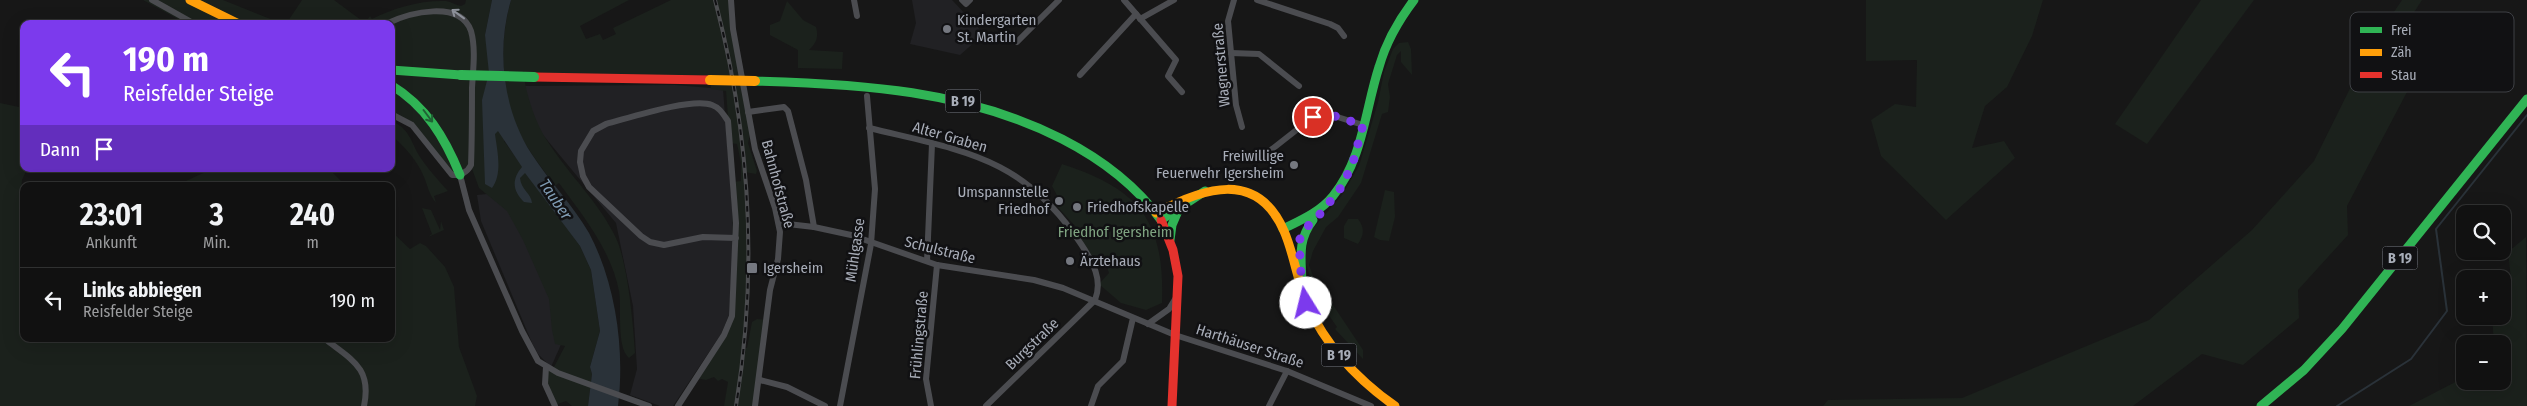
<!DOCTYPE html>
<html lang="de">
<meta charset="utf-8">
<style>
:root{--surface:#111;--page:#1a1a1a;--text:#f1f3f6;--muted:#9c9d9f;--line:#303131}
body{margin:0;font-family:"Fira Sans Condensed",sans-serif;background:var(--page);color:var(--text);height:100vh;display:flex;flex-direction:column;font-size:19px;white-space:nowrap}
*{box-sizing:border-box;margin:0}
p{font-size:16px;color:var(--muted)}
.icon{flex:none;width:28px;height:28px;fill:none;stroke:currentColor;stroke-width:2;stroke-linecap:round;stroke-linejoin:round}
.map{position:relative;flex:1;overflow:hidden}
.panel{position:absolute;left:20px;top:182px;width:375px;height:160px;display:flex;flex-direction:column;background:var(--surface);border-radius:10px;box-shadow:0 5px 20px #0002,0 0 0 1px var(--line)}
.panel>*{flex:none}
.banner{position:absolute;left:20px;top:20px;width:375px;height:152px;border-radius:10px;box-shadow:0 5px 20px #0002,0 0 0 1px var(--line);background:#7c3aed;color:#fff;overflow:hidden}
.controls{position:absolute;left:2456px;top:205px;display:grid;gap:10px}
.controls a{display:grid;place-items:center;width:55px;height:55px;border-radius:10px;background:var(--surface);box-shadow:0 5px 20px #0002,0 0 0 1px var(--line);font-size:25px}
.pin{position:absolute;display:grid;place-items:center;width:42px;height:42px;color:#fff;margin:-21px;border:2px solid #fff;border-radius:50%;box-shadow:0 1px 5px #0007}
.me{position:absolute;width:55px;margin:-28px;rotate:351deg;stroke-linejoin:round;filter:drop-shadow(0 0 4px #0008)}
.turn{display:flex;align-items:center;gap:18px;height:105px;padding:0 20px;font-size:22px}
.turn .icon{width:65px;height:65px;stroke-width:2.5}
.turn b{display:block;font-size:35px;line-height:42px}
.then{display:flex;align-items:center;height:48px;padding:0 20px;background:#0003;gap:10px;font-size:19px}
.eta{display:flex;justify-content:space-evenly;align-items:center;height:85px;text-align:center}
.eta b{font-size:30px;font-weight:700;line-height:35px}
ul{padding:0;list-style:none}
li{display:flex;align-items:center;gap:15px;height:65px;padding:0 20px;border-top:1px solid var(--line)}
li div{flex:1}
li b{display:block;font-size:19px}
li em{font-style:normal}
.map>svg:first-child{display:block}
.built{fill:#212124}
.green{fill:#1b211c}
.water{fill:#2a3239}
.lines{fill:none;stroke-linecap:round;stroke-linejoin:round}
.stream{stroke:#2a3239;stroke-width:2}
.street{stroke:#4b4c50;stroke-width:6}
.fast{stroke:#30b455;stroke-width:9}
.slow{stroke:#ff9f0a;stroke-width:9}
.jam{stroke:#e5322d;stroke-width:9}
.rail-casing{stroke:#4b4c4f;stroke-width:4}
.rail{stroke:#111113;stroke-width:2;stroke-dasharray:5.5;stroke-linecap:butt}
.fast-bridge{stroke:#30b455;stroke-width:10}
.slow-bridge{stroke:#ff9f0a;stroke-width:10}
.oneway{stroke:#8c9099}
.oneway2{stroke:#206234}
.route{stroke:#7c3aed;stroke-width:9;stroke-dasharray:0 16.2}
.poi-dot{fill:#757880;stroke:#111113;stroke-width:2}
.labels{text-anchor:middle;stroke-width:5;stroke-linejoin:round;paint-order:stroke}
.shield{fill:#111113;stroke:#7b7e86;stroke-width:1}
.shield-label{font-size:14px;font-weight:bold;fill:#a8adb8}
.poi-label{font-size:15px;fill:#a8adb8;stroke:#111113;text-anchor:start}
.street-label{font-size:15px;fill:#a8adb8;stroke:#111113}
.park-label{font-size:15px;fill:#7fa381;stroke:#111113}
.water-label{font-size:16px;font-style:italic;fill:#7f9bb3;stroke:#111113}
.key{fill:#111113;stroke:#3e4045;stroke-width:1}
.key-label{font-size:14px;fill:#a8adb8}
</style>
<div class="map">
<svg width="2527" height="406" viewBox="0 0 2527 406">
<rect width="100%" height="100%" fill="#171717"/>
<g class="built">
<polygon points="912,0 952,0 984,34 960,55 910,44 916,23"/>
<polygon points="675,85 723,89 733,221 732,266 729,315 721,334 673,406 660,406 630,395 637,369 633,306 616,223 538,129 522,86"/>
<polygon points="487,194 506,206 543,276 563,340 551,367 538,354 532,343 481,221 477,195"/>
</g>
<g class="green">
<path d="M 143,0 L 223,0 L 273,20 L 288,21 L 302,0 L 334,0 L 365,23 L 370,16 L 372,19 C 393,8 421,0 446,1 C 451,2 456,5 461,6 L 465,4 L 466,0 L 492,0 L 485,35 L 506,137 L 504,141 L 580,246 L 591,270 L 600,331 L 590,367 L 592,374 L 588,406 L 572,406 L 566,401 L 555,405 L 545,384 L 546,367 L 554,367 L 565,346 L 555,344 L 552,330 L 549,299 L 523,240 L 507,211 L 479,188 L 471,166 L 468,170 L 452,175 L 419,133 L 394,114 L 395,105 L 391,95 L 391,24 L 187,24 Z"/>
<path d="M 511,0 L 629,0 L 580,26 L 586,39 L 600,34 L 603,40 L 616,34 L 613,28 L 671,0 L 731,0 L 751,131 L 748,143 L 757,171 L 756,174 L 745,172 L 749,257 L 744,348 L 747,348 L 752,322 L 757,319 L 767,320 L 755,406 L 724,406 L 728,382 L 722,379 L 718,381 L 714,377 L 706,380 L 696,378 L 732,316 L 733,182 L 741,181 L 741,163 L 737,144 L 730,143 L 726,91 L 711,89 L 710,81 L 534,77 L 523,71 C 526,94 535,123 548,142 C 569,175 599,202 616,238 C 628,265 633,322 635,353 L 629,358 C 616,347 622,308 619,291 C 611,250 583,216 559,183 L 555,186 C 543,169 530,153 520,135 C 500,96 499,41 511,0 Z"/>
<polygon points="1866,0 2043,0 2032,36 2007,87 1985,106 1972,148 2004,141 2015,158 1946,220 1881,156 1871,120 1895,104 1916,107 1917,60 1866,61"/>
<polygon points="2201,0 2254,0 2147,144 2115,124"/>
<polygon points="2402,0 2422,0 2402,31 2427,54 2347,206 2348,235 2298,290 2299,318 2243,365 2202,354 2133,406 1823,406 1828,400 1962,398 2149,320 2252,230 2314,161 2371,46"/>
<path d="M 787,1 L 803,20 L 816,27 C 819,38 816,43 809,50 L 843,52 L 842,69 L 798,68 L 798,50 L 770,35 L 770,25 L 780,21 Z"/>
<polygon points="1408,42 1411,49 1412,75 1401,62 1401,51 1397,55 1388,84 1390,97 1388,112 1382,114 1361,183 1338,217 1326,227 1313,251 1309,265 1321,298 1317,305 1305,259 1309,233 1342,195 1359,166 1378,102 1384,72 1393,49 1399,43"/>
<polygon points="0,103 24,108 24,169 27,169 22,180 21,191 24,191 24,339 391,339 391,231 410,249 420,243 426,246 445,267 454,287 459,347 477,396 475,406 0,406"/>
<path d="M 391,121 C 410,128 411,143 420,157 C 428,169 439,181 448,191 L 434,196 L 436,203 C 429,194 428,187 424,177 C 417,160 405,147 391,135 Z"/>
<path d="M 1062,164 C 1139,189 1165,220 1162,303 L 1146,310 L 1121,303 L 1099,284 L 1109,273 L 1107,267 L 1103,264 L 1095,269 L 1075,226 L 1056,205 L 1060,201 L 1052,186 Z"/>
<polygon points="212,169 329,169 346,186 175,186"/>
<polygon points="1385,190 1394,192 1395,217 1389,241 1380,240 1374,237"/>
<polygon points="422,208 431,210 440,230 441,221 444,230 428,237 432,234"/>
<path d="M 1348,219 L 1358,219 C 1365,228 1364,235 1358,244 L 1344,238 L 1344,226 Z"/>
<polygon points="2526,237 2527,406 2409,406 2465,377 2465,381 2502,381 2502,344 2494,344 2492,316 2502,316 2503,287 2511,279 2508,252"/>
<polygon points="1329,299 1363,350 1363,359 1335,329 1337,327 1328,314 1323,321 1317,323"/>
</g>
<path class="water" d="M 492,0 L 511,0 C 496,50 503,109 531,153 C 549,181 573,205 589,233 C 616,284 625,350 618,406 L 588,406 L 592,374 L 590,367 L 600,331 L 591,270 L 580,246 L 525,173 L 520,178 C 521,190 531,193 532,203 L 524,202 C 513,191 511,180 522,167 L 498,131 L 495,134 C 497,150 503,173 492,188 L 485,184 L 482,100 L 489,73 L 485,35 Z"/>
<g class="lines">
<polyline class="stream" points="2337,406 2411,359 2447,311 2436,229 2527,115"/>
<g class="street">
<polyline points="152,0 195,24"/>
<polyline points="731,0 733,29 755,149 775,208 780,232 778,259 770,290 755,406"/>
<polyline points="854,0 857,16"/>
<polyline points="962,0 966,4 970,0"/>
<polyline points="1124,0 1176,60 1168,76 1182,92"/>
<polyline points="1234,0 1228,21 1236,105 1242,127"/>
<polyline points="1257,0 1330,24 1338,28 1344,36"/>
<polyline points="1140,19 1174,0"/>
<path d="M 386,24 C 410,12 460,0 471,31 C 476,49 473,70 472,88 C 472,114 472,139 471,165 C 467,173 461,175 452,175 L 412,125 L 391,114"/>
<polyline points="1017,42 1059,0"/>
<polyline points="1231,53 1259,54 1299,86"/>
<polyline points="1080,75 1136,14"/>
<polyline points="748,112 784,107 788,111 806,180 814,227"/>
<path d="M 869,128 C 963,151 1023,156 1081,244 C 1093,262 1103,280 1095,300 L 986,406"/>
<polyline points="1262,157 1313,117 1328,114 1363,125"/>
<polyline points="460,175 469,210 522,331 538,361 558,373 649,406"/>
<polyline points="779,223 814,227 851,235 937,265 1034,280 1063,288 1175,335 1287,371 1371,406"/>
<polyline points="927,261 932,144"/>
<polyline points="1148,324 1169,309 1177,296"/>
<path d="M 325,339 C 352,360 372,368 364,406"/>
<polyline points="546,367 545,384 555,406"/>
<polyline points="760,380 787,387 825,406"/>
<path d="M 678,406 L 724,335 L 732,316 L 736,223 L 728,121 C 723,114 720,108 712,105 C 692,97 629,118 606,124 L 593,131 L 581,151 L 580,162 L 583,176 L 589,187 L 641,236 L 650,242 L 664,245 L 703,237 L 736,238"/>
<polyline points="840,406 871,244 875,189 867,96"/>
<polyline points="931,406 926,379 937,265"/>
<polyline points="1091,406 1098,386 1123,361 1133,318"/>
<polyline points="1269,406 1287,371"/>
</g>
<g class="fast">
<polyline points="391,70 461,75"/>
<path d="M 755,81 C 861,84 966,90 1062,139 C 1101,159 1135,184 1161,220 L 1205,191"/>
<path d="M 391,85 C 426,106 445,138 460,175"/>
<path d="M 1283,229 C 1301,220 1320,212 1333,196 C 1363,159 1365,110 1379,67 C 1386,42 1398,21 1414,0"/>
<polyline points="1170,240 1172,225 1178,211"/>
<path d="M 1302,287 C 1302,261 1296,242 1313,220"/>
<polyline points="2261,406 2304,370 2342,329 2527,99"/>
</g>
<g class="slow">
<polyline points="190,0 239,24"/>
<path d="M 1156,213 C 1203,188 1257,169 1284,231 C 1294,254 1297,280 1307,304 C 1326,346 1358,380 1395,406"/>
</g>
<g class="jam">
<polyline points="534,77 710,80"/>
<polyline points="1161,220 1173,250 1178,276 1172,406"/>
</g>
<g class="rail-casing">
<path id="rail" d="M 715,0 C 750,133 758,271 736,406"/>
</g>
<use href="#rail" class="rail"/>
<polyline class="fast-bridge" points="461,75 534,77"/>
<polyline class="slow-bridge" points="710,80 755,81"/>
</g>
<defs><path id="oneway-shaft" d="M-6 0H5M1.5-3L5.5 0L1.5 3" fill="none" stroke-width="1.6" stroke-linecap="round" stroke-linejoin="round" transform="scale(1.25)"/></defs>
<use class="oneway" href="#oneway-shaft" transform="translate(458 14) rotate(-144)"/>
<use class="oneway2" href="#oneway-shaft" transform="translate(428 116) rotate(53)"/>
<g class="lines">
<polyline class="route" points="1306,303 1302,290 1299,241 1305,229 1322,212 1343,185 1354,159 1363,125 1328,114 1313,117"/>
</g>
<g class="poi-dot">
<circle cx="947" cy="29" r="5"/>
<circle cx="1294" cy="165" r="5"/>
<circle cx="1059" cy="201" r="5"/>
<circle cx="1077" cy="207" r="5"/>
<circle cx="1070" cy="261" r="5"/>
<rect x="746" y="262" width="12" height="12" rx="2.5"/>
</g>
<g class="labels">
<g class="shield">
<rect x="945.5" y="89.5" width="35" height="23" rx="4"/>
<rect x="2382.5" y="246.5" width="35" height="23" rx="4"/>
<rect x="1321.5" y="343.5" width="35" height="23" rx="4"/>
</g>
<g class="shield-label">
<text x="963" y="106">B 19</text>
<text x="2400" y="263">B 19</text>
<text x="1339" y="360">B 19</text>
</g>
<g class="poi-label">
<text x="957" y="25">Kindergarten<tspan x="957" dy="17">St. Martin</tspan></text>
<text x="1284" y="161" text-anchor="end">Freiwillige<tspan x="1284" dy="17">Feuerwehr Igersheim</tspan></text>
<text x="1049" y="197" text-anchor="end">Umspannstelle<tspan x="1049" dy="17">Friedhof</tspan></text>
<text x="1087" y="212">Friedhofskapelle</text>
<text x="1080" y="266">Ärztehaus</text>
<text x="763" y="273">Igersheim</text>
</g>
<g class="street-label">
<text transform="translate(1221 65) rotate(-95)" y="5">Wagnerstraße</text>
<text transform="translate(950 137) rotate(16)" y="5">Alter Graben</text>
<text transform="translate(778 184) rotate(75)" y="5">Bahnhofstraße</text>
<text transform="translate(855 250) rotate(-82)" y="5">Mühlgasse</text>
<text transform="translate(940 250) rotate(14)" y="5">Schulstraße</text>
<text transform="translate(919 335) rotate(-85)" y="5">Frühlingstraße</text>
<text transform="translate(1032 344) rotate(-44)" y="5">Burgstraße</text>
<text transform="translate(1250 346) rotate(18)" y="5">Harthäuser Straße</text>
</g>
<g class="park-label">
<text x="1115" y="237">Friedhof Igersheim</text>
</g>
<g class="water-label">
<text transform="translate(556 199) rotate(56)" y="6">Tauber</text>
</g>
</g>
<rect x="2350" y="12" width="164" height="80" rx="8" class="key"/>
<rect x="2360" y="27" width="22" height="6" fill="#30b455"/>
<rect x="2360" y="49" width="22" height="7" fill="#ff9f0a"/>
<rect x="2360" y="72" width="22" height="6" fill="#e5322d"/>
<g class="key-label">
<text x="2391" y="35">Frei</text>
<text x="2391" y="57">Zäh</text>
<text x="2391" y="80">Stau</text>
</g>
</svg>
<div class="controls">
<a><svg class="icon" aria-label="search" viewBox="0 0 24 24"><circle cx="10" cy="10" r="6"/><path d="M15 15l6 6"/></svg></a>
<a>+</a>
<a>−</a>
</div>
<div class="pin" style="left:1313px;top:117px;background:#d93025"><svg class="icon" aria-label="arrive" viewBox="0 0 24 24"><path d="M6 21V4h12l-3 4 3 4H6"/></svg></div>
<svg class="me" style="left:1306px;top:303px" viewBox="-20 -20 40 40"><circle r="19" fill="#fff"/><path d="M0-13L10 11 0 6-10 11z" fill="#7c3aed"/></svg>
<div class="banner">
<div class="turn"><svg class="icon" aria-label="left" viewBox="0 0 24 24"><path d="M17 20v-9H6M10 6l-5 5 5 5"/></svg><div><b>190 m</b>Reisfelder Steige</div></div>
<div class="then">Dann<svg class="icon" aria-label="arrive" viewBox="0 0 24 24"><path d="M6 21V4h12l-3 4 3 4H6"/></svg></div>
</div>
<section class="panel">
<div class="eta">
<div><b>23:01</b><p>Ankunft</p></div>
<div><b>3</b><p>Min.</p></div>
<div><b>240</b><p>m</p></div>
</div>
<ul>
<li><svg class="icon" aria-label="left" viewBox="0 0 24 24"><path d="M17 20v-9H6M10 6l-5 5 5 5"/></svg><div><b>Links abbiegen</b><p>Reisfelder Steige</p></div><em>190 m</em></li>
</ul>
</section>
</div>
